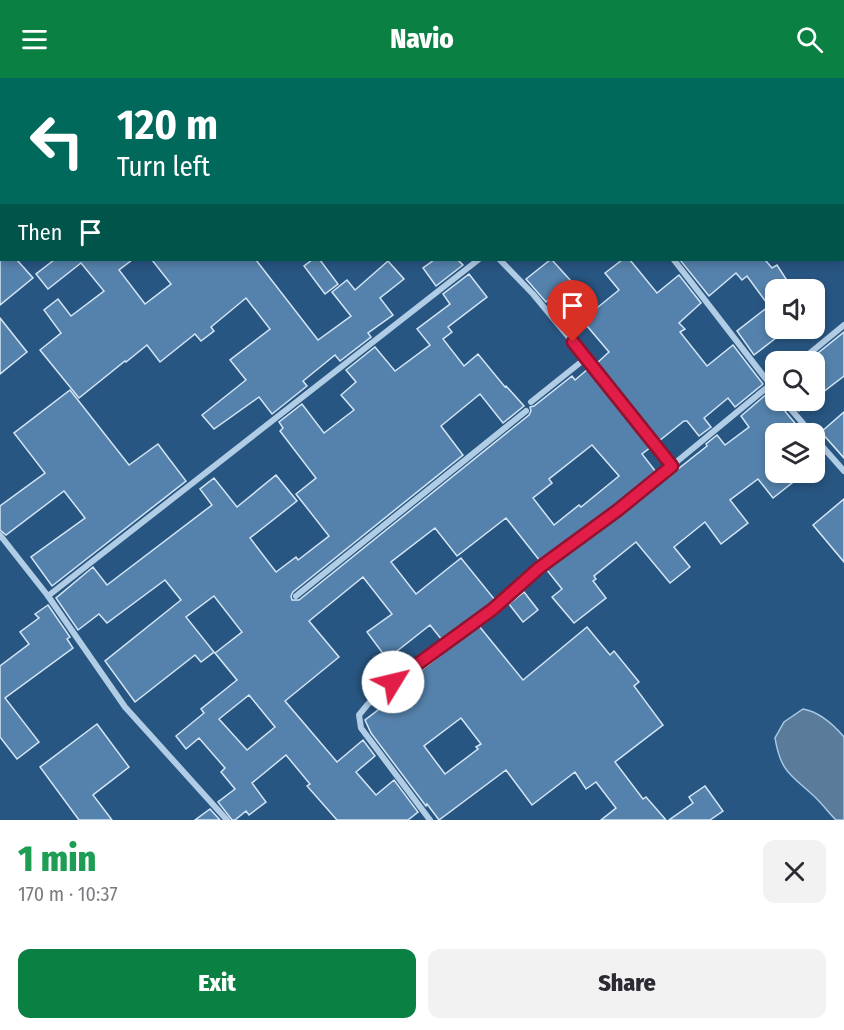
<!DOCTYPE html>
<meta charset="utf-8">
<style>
:root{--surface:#fff;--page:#f2f2f3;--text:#2b2b33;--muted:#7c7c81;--accent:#0b8043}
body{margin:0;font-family:"Fira Sans Condensed",sans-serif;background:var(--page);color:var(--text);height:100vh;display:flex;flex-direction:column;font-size:22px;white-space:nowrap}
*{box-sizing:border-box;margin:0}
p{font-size:20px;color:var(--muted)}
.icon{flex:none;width:33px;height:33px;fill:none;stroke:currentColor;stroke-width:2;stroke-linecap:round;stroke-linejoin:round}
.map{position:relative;height:742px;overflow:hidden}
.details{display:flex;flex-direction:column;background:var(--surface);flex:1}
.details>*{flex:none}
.guide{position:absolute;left:0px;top:0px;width:844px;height:183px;box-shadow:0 3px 9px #0003;background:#00695c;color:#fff;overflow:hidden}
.fabs{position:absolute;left:765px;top:201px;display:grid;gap:12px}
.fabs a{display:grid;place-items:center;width:60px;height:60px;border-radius:12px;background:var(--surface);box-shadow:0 3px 9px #0003;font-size:30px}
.pin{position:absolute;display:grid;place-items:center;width:51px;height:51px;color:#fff;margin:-62px -26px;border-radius:50% 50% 50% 0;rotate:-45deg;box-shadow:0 0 6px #0007}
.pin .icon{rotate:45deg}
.me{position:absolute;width:66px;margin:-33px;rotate:54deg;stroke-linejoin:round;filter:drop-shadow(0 0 4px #0008)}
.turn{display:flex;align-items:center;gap:21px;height:126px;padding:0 18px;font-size:27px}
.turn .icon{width:78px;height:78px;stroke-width:2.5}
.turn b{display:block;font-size:42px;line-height:51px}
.then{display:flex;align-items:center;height:57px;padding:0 18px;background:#0003;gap:12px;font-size:22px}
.round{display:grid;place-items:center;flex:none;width:63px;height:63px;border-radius:12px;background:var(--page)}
.summary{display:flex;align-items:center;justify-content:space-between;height:102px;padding:0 18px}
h1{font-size:36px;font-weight:800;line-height:45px;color:#1e9e55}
.primary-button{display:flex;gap:12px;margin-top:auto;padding:12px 18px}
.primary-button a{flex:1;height:69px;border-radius:12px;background:var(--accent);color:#fff;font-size:24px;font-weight:800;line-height:69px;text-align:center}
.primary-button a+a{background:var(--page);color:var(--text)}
header{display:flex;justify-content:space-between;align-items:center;height:78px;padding:0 18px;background:var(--accent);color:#fff;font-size:27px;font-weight:800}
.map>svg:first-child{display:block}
.water{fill:#5a7b99;stroke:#a6c9e7;stroke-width:1.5}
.building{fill:#5582ac;stroke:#d4e6f5;stroke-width:1.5;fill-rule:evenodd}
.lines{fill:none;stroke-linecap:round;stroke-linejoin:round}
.minor{stroke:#b1cde6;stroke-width:6}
.route-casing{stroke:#92132f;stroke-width:15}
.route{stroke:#e11d48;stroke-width:10}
</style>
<header><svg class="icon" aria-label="menu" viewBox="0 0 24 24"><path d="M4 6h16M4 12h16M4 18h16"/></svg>Navio<svg class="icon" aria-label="search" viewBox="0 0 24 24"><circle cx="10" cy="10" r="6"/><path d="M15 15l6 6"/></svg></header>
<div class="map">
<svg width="844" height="742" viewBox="0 0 844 742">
<rect width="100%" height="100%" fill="#285682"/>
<path class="water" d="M 803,631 C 820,634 833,646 844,659 L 844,742 L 836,742 C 829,735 823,727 817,721 C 792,697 781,696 775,660 L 784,644 Z"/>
<g class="building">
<polygon points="0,182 17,182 33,200 0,227"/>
<polygon points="54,182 132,182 119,192 145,226 171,206 152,182 256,182 318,262 351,238 332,214 347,202 355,212 388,183 404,201 380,220 393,237 368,255 371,259 340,283 335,277 303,303 307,308 272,336 259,319 214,351 202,337 246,302 230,282 270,251 246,220 211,249 214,253 201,263 195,256 160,284 147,267 126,284 125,283 79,320 40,272 61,255 44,232 58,221 71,238 104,213 81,185 48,211 36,196"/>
<polygon points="312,182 320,182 338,206 325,216 304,188"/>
<polygon points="434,182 458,182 463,187 436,208 423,190"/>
<polygon points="550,182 552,182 571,203 546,224 526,201"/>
<polygon points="622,182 630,182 657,215 679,197 701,225 679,245 685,251 680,254 707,288 733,267 763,306 735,329 728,320 704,340 711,349 699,358 687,343 684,343 659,363 597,285 609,274 582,242 619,212 605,195"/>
<polygon points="680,182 768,182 766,183 772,190 777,187 788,204 776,212 776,260 754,277 737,253 769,228 747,198 742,202 736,195 709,218"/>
<path d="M 469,196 L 487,219 L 448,249 L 452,254 L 443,261 L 464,288 L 478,276 L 505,309 L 506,308 L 524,328 L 503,345 L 480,316 L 441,348 L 463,377 L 293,514 L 291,518 L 292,522 L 299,522 L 529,337 L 531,333 L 530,329 L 534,328 L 572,298 L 575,302 L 588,291 L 651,369 L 642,376 L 656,394 L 615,428 L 540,483 L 506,440 L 457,478 L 435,450 L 391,484 L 416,516 L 461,480 L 495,522 L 442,562 L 430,547 L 387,581 L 367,554 L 392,536 L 363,499 L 309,543 L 339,579 L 285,623 L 337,684 L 363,662 L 375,678 L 356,694 L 376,717 L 394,702 L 418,734 L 408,742 L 337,742 L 307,708 L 310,706 L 286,677 L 252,705 L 266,724 L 249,737 L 246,733 L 235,742 L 232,742 L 218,724 L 235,711 L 221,694 L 225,690 L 199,660 L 186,671 L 176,658 L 204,635 L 201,631 L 237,602 L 215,575 L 242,554 L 214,518 L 186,539 L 214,574 L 201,584 L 195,577 L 135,624 L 105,583 L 181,522 L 165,502 L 107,545 L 99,536 L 78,552 L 56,520 L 93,489 L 107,507 L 212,427 L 200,411 L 214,400 L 237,429 L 276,397 L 297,423 L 250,460 L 276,494 L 296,479 L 298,482 L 329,458 L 296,416 L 316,400 L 280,353 L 283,350 L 279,344 L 302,326 L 324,355 L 354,332 L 341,317 L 356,304 L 346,292 L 375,269 L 395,293 L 430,267 L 417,251 L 450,226 L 443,216 ZM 592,367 L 619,398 L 581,429 L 579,427 L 554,447 L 533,420 L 552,405 L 549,401 ZM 249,617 L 275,649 L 247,672 L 219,641 Z"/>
<polygon points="0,240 27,274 0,296"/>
<polygon points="844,254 844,298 814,321 814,284 808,283"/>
<polygon points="70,312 129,387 158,366 186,403 52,508 31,479 85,440 64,413 6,457 0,452 0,428 45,395 14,355"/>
<polygon points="769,314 804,356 776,356 776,394 806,394 773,420 758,401 730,422 748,445 721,466 705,444 674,469 690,489 670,505 636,464 594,498 596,501 593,503 606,520 574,545 552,519 562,511 546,491 621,436 707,368 706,366 717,357 725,367 749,349 741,338"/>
<polygon points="790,322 812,322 799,333"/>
<polygon points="844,334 844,380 821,354"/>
<polygon points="844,421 844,484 813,447"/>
<polygon points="524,514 538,532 523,544 509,526"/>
<polygon points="48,527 70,559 67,561 73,570 5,620 39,664 17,681 0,659 0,588 29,566 20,554 39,540 35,536"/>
<path d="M 479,548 L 523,602 L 587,549 L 610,577 L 614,573 L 639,604 L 634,608 L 663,647 L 615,684 L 643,721 L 646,719 L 666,742 L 601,742 L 616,730 L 596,704 L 586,711 L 575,694 L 532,727 L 506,692 L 439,742 L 427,726 L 426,728 L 371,655 L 365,642 L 387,625 L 384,621 ZM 461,640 L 481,666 L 476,669 L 478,671 L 445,696 L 424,668 Z"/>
<polygon points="97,646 129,689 93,717 112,742 79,742 40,689"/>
<polygon points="705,708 723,733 710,742 669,742 693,725 689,719"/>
<polygon points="210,731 220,742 195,742"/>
</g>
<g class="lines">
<g class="minor">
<polyline points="500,0 501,2"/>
<polyline points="643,2 646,0"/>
<polyline points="500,182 533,216 610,309 672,388"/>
<polyline points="674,182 776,314"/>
<polyline points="799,284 844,247"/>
<polyline points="783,322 812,356"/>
<polyline points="531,324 586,280"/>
<polyline points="814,359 844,393"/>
<polyline points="0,457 48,518 125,629 227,742"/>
<polyline points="48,518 478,182"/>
<polyline points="296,518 526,333"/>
<polyline points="430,742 361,650 359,637 368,626 393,604 493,531 539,490 618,432 776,302"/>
</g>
</g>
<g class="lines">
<g class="route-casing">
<polyline id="route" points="393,604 493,531 539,490 618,432 672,388 573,264"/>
</g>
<use href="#route" class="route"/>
</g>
</svg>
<div class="fabs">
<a><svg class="icon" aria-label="sound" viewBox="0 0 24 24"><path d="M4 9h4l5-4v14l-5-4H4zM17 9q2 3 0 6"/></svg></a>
<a><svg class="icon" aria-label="search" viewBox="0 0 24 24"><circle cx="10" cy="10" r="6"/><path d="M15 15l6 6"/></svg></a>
<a><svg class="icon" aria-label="layers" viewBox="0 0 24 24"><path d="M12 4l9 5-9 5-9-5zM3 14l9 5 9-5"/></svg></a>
</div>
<div class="pin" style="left:573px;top:264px;background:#d93025"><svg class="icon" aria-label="arrive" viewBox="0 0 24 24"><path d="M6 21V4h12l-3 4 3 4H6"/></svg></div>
<svg class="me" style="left:393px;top:604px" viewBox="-20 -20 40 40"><circle r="19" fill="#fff"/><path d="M0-13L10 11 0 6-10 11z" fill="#e11d48"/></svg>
<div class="guide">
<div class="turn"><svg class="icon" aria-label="left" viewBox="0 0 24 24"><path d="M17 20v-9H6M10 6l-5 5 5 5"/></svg><div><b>120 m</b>Turn left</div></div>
<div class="then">Then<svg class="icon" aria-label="arrive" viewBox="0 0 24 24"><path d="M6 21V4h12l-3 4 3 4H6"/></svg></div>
</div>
</div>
<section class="details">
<div class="summary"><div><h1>1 min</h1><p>170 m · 10:37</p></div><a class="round"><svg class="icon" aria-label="close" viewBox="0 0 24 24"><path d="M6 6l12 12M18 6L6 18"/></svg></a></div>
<div class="primary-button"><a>Exit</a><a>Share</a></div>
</section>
